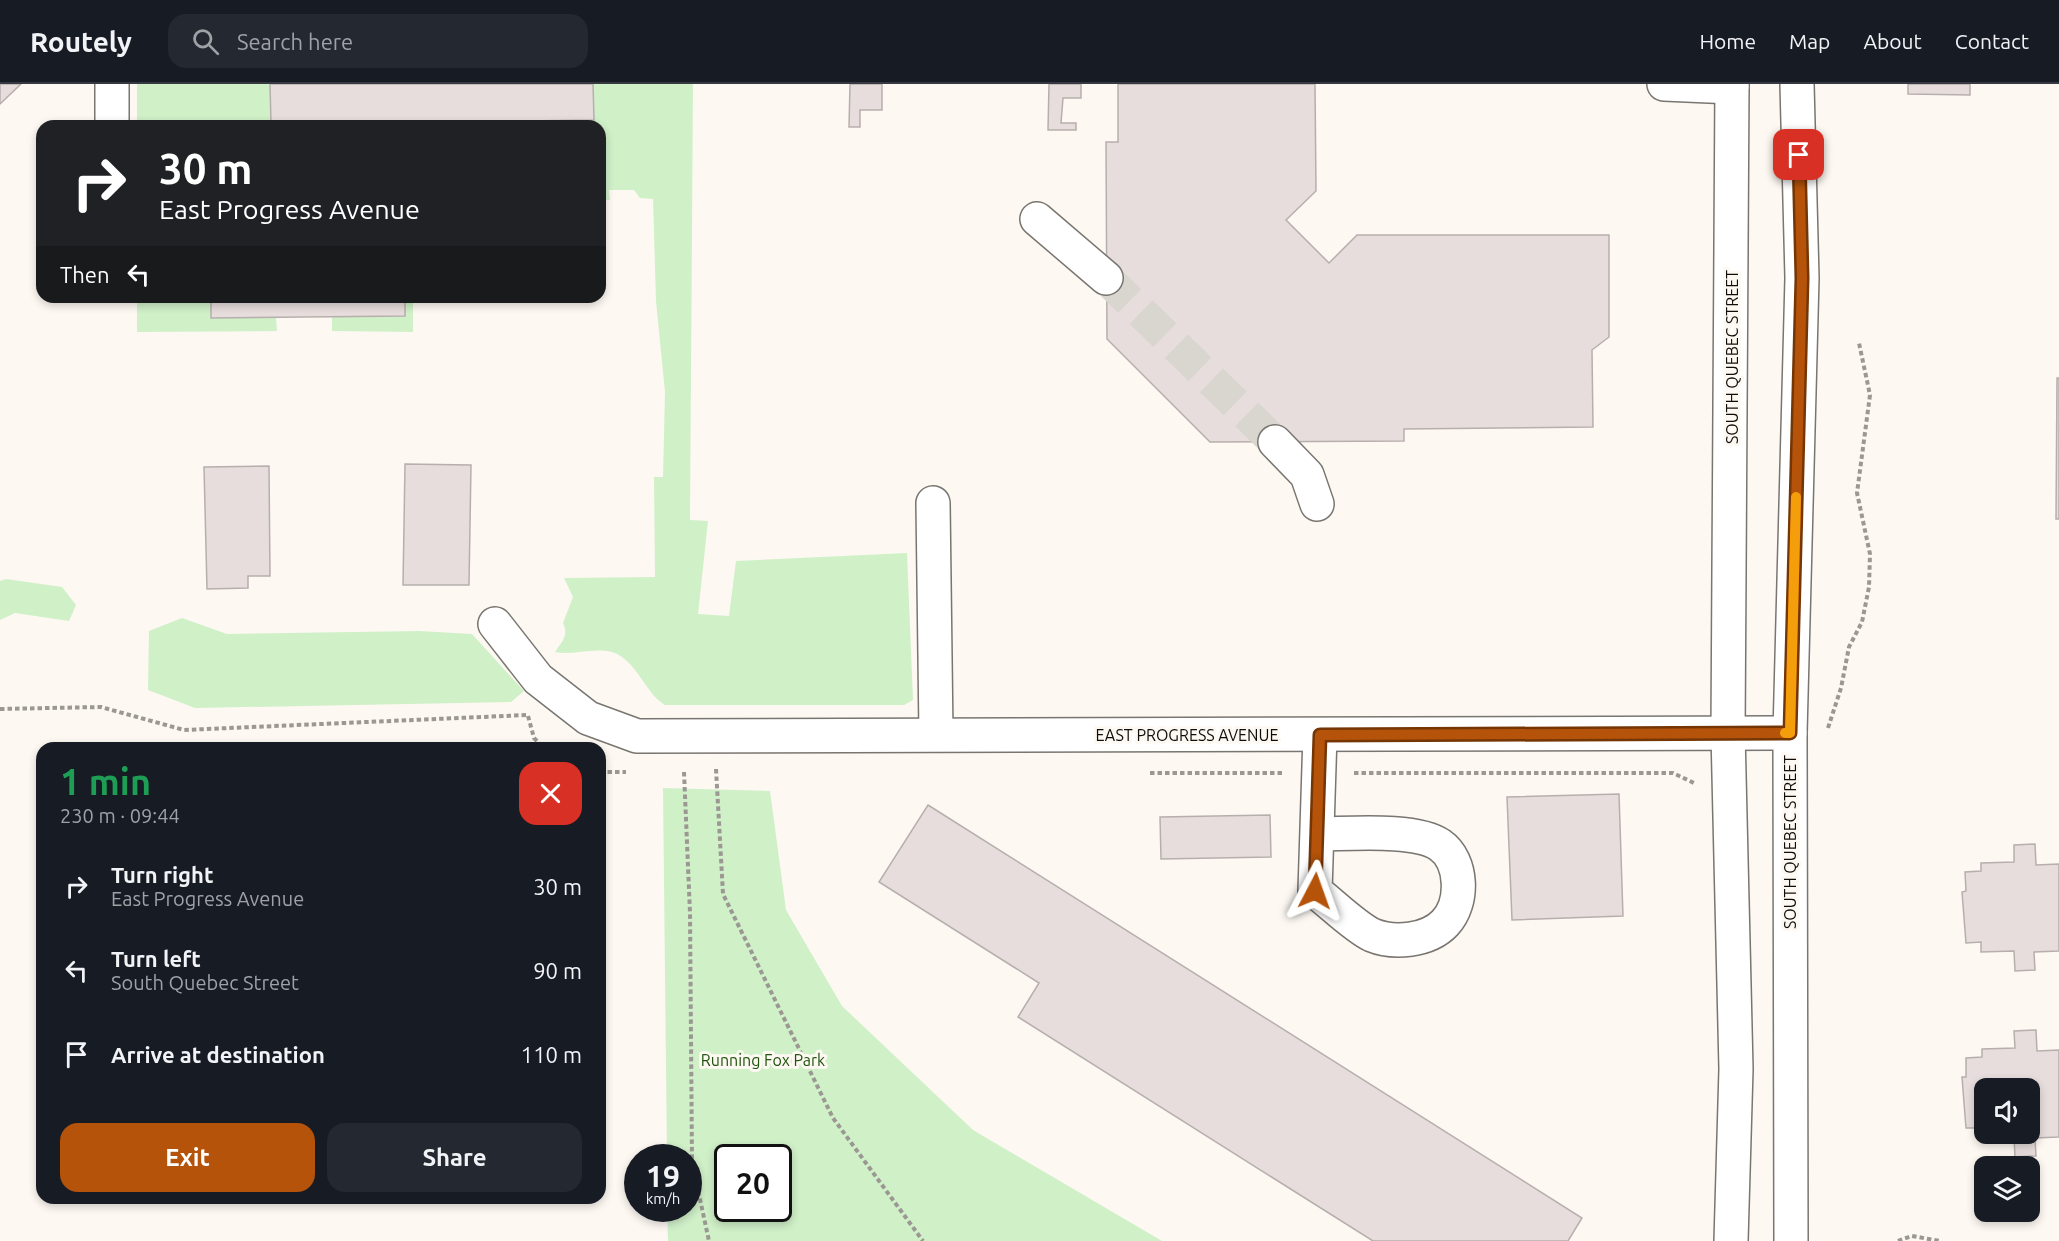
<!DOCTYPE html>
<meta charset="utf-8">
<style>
:root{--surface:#171b24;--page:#242831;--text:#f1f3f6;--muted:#9ea1a6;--line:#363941;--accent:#b45309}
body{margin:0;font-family:Ubuntu,sans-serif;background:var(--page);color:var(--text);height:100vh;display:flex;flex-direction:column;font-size:22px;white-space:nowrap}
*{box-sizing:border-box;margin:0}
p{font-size:20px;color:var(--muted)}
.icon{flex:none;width:33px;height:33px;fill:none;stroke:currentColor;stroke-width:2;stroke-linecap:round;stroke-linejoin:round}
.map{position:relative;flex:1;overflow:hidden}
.side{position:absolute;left:36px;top:658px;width:570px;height:462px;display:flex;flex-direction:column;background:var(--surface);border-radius:18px;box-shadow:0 3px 9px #0003}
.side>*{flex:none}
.hud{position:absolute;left:36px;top:36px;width:570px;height:183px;border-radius:18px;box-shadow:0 3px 9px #0003;background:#202124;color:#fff;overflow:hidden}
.buttons{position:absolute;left:1974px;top:994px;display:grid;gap:12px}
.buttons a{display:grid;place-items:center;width:66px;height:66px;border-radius:12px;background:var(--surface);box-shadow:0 3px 9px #0003;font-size:30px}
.speed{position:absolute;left:624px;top:1060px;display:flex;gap:12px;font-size:30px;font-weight:700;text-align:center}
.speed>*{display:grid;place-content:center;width:78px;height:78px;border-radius:50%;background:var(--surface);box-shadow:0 3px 9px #0003;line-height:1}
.speed small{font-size:15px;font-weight:400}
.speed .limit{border:3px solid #111;border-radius:9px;background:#fff;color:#111}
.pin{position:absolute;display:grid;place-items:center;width:51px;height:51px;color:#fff;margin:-26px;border-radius:12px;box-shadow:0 3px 9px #0006}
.me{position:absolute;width:66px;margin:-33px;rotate:4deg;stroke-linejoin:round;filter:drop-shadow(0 0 4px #0008)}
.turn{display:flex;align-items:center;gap:21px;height:126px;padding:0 24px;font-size:27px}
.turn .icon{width:78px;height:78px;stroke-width:2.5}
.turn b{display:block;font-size:42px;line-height:51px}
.then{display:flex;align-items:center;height:57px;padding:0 24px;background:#0003;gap:12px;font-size:22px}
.round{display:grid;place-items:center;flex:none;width:63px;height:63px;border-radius:18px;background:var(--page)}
.summary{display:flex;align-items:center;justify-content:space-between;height:102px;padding:0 24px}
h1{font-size:36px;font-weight:700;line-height:45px;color:#1e9e55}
.primary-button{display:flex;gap:12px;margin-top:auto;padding:12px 24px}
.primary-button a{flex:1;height:69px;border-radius:18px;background:var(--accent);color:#fff;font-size:24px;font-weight:700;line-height:69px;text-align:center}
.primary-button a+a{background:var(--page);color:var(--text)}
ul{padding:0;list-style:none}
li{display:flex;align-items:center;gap:18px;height:84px;padding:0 24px}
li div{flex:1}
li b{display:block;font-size:22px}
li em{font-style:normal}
header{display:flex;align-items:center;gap:36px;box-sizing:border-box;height:84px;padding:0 30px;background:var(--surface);border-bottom:2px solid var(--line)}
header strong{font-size:28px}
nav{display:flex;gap:33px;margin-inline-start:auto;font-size:21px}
.search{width:420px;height:54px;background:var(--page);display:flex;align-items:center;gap:15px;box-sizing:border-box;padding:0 21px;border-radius:18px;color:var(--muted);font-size:22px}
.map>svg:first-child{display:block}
.green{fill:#d0f0c8;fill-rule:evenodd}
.building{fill:#e6dddc;stroke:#b7afad;stroke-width:1.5;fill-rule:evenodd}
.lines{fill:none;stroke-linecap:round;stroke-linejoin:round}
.minor-tunnel{stroke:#d9d5cf;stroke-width:33;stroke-dasharray:33 16;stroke-linecap:butt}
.minor-casing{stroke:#797570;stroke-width:36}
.major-casing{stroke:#797570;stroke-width:36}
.path{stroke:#9b9893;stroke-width:4;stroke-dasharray:4.5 3;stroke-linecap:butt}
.minor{stroke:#fff;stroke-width:33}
.major{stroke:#fff;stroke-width:33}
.route-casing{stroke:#753606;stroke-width:15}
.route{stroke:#b45309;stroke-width:10}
.slow{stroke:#f59e0b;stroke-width:10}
.labels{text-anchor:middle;stroke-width:6;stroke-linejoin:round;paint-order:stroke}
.street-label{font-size:16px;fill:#0f0d0b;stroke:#fdf8f2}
.park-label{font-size:16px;fill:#1e540b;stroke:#fdf8f2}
</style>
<header>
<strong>Routely</strong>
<div class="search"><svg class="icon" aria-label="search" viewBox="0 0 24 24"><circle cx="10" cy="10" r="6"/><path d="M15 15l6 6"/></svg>Search here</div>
<nav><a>Home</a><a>Map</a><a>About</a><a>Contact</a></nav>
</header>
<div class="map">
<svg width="2059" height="1157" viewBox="0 0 2059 1157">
<rect width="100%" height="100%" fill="#fdf8f2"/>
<g class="green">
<polygon points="137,0 270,0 271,40 137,42"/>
<path d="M 593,0 L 693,0 L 690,436 L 708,437 L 698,530 L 729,532 L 736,477 L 907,469 L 913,616 L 904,621 L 665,621 C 644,608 636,575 612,568 C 591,563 572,572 555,568 C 562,557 569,552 563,539 L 573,513 L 564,494 L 655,493 L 654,393 L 663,393 L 665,308 L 656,217 L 653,115 L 640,114 L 634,106 L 609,106 L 610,116 L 600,116 L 600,42 L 446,42 L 446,38 L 593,36 Z"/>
<polygon points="137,213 211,213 212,234 276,234 277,247 137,248"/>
<polygon points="405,213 413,213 413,248 332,247 332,233 405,232"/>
<polygon points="6,495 62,503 76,521 69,537 15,529 0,536 0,497"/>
<polygon points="182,534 227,550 419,547 472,550 524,607 511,618 195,624 148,606 149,547"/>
<path d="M 663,704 L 770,707 L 786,826 L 842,922 L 973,1046 L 1162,1157 L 668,1157 L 667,1125 L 688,1125 L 688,1074 L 667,1074 ZM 728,1074 L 778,1074 L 778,1125 L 728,1125 Z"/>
</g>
<g class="building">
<polygon points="0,0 21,0 0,20"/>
<polygon points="270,0 593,0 594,36 446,38 446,42 209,42 271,40"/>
<polygon points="850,0 882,0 882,26 860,26 860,43 849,43"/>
<polygon points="1049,0 1081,0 1081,14 1063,14 1061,39 1076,39 1076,46 1048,46"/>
<polygon points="1118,0 1315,0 1316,107 1286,136 1329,179 1357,151 1609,151 1609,253 1592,266 1593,343 1404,345 1404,357 1210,358 1107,255 1106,58 1118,58"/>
<polygon points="1908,0 1970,0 1970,11 1908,10"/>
<polygon points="211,213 405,213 405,232 211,234"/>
<polygon points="2057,294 2059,294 2059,435 2056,435"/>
<polygon points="405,380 471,381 469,501 403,501"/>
<polygon points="269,382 270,492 248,492 248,504 207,505 204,383"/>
<polygon points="1619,710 1623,832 1512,836 1507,713"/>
<polygon points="928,721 1582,1134 1568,1157 1373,1157 1018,933 1039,899 879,798"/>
<polygon points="1270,731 1271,773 1161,775 1160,733"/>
<polygon points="2035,760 2036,781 2059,780 2059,867 2034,868 2035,886 2015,887 2014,867 1981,868 1981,858 1966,859 1962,808 1966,807 1965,788 1981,787 1981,779 2014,778 2014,761"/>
<path d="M 2036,946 L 2037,967 L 2059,966 L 2059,1053 L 2035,1054 L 2036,1072 L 2015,1073 L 2014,1053 L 1982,1053 L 1982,1044 L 1966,1044 L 1962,993 L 1966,993 L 1966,974 L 1982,973 L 1982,965 L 2015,964 L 2014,947 ZM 1984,1005 L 2030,1005 L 2030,1050 L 1984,1050 Z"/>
</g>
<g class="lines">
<polyline class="minor-tunnel" points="1106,194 1275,358"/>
<g class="minor-casing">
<g id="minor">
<polyline points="112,0 112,42"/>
<polyline points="1664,0 1732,3"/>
<polyline points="1037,135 1106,194"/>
<polyline points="1275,358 1307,391 1317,420"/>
<polyline points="933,419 936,650"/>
<polyline points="495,540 538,595 588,634 637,652 1790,649"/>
<path d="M 1318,750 C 1348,750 1416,744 1440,761 C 1463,777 1464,819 1445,839 C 1428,857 1394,860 1372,851 C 1355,843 1331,819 1315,807 L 1320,651"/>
</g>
</g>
<g class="major-casing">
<g id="major">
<polyline points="1731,1157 1736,985 1728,649 1732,0"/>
<polyline points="1791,1157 1790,649 1802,194 1797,0"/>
</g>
</g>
<g class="path">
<polyline points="0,625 101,623 184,646 527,631"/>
<polyline points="528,632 534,654 544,664"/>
<polyline points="1828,644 1841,604 1849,563 1862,538 1869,503 1870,470 1857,409 1870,311 1859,259"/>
<polyline points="716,685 723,810 833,1034 923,1157"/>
<polyline points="600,688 626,688"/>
<polyline points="684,688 690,829 692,1078 709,1157"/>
<polyline points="1150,689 1283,689"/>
<polyline points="1354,689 1673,689 1694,699"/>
<polyline points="1898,1157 1912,1152 1940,1157"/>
</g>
<use href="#minor" class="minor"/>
<use href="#major" class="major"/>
</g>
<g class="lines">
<g class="route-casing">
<polyline id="route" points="1315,807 1320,651 1790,649 1802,194 1799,71"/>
</g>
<use href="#route" class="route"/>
<polyline class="slow" points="1785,649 1790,649 1796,413"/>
</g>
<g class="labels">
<g class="street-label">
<text transform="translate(1732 273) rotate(-90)" y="6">SOUTH QUEBEC STREET</text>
<text x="1187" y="657">EAST PROGRESS AVENUE</text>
<text transform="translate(1790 758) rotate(-90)" y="6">SOUTH QUEBEC STREET</text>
</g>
<g class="park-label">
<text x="763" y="982">Running Fox Park</text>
</g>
</g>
</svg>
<div class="buttons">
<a><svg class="icon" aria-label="sound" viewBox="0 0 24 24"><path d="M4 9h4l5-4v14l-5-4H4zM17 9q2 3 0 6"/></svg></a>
<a><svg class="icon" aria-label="layers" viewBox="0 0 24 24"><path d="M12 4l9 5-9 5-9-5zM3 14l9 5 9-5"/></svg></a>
</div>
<div class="speed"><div>19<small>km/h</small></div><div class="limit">20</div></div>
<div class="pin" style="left:1799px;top:71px;background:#d93025"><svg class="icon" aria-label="arrive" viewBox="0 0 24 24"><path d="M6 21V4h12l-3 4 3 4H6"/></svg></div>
<svg class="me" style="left:1315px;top:807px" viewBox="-20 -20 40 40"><path d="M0-17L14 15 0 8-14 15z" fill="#b45309" stroke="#fff" stroke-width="4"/></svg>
<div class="hud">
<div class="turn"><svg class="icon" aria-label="right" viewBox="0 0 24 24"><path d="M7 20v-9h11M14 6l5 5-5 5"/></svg><div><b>30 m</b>East Progress Avenue</div></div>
<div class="then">Then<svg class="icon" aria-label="left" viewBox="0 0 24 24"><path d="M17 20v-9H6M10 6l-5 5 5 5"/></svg></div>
</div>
<section class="side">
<div class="summary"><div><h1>1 min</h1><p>230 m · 09:44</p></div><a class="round" style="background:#d93025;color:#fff"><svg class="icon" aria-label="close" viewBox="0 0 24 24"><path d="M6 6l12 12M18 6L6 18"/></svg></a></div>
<ul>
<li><svg class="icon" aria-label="right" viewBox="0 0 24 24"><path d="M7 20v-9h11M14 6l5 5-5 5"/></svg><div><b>Turn right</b><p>East Progress Avenue</p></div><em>30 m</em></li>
<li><svg class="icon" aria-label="left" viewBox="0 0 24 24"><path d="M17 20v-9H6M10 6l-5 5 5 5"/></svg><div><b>Turn left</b><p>South Quebec Street</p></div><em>90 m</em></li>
<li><svg class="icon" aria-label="arrive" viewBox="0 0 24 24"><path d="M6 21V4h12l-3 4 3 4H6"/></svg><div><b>Arrive at destination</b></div><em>110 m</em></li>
</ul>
<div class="primary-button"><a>Exit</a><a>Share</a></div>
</section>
</div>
